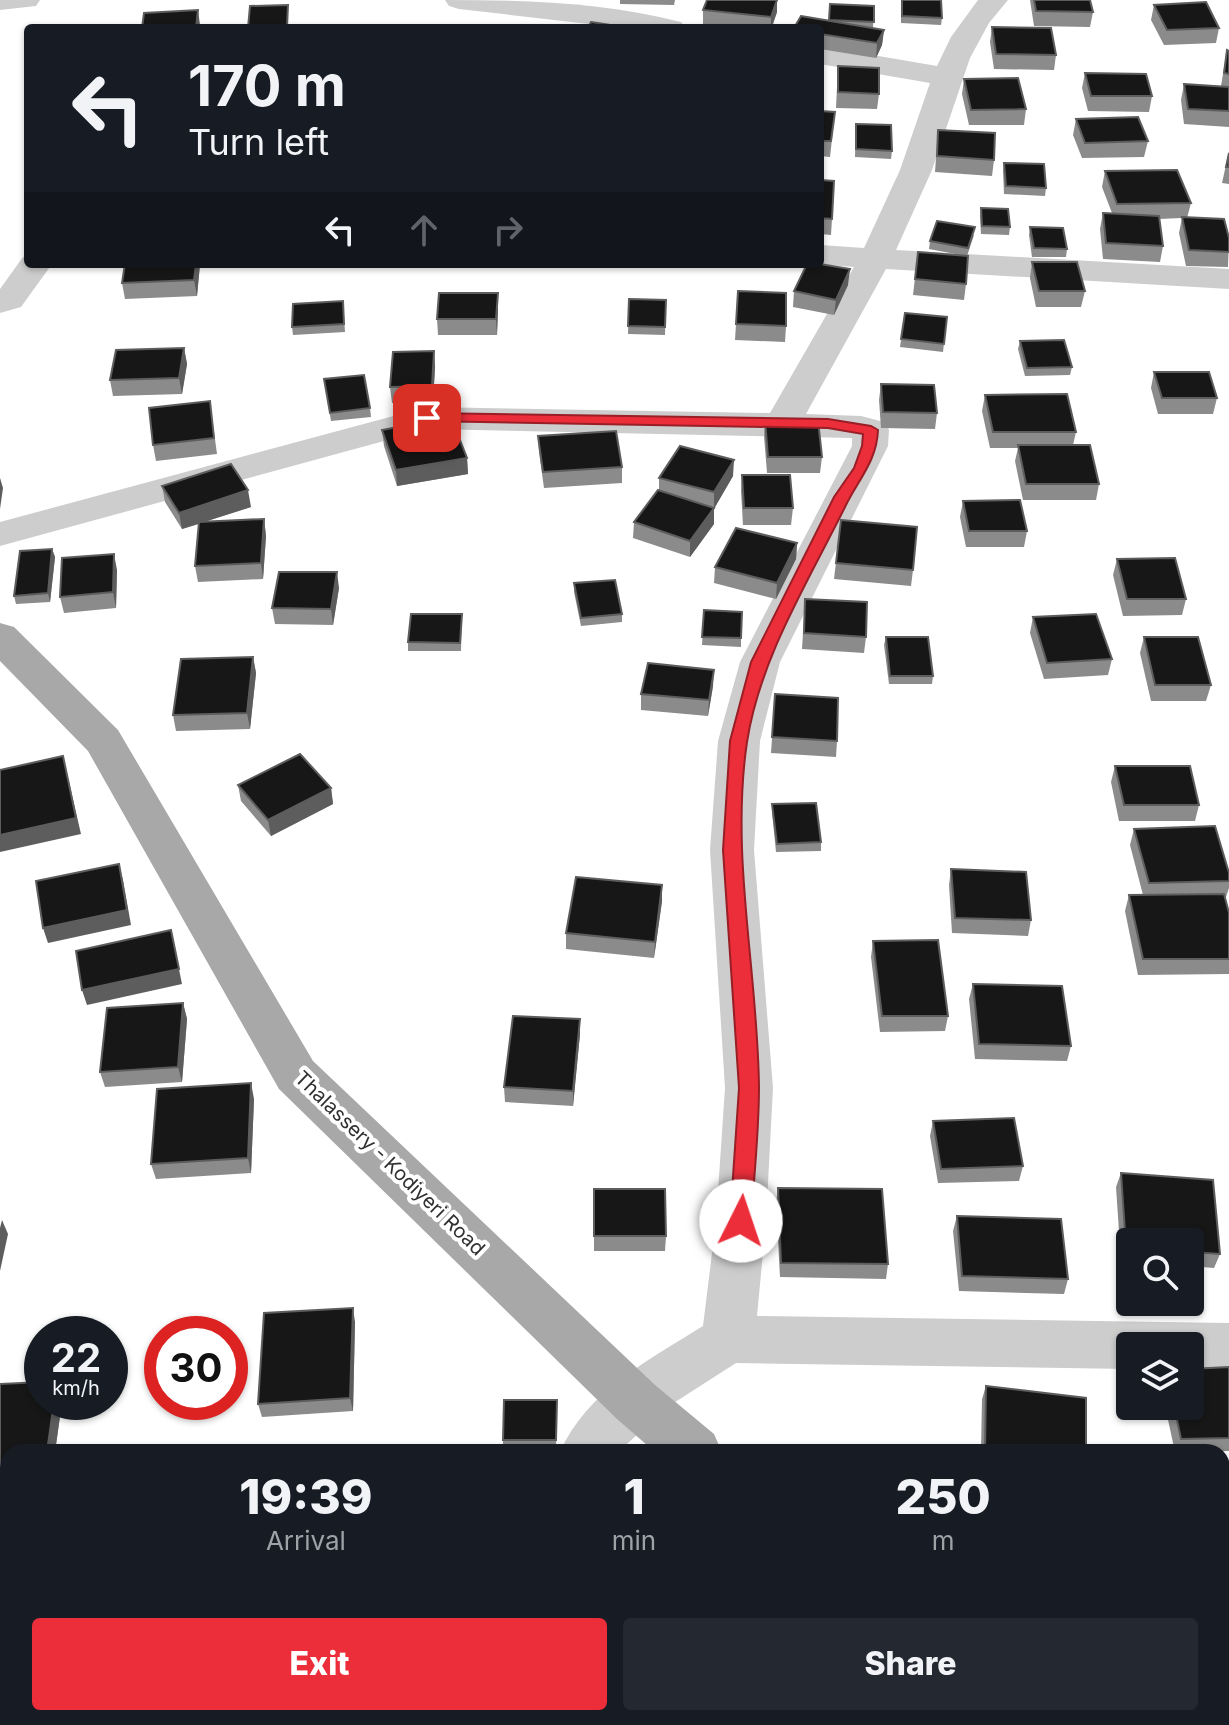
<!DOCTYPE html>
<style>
:root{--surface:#171b24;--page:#242831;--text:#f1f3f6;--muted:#9ea1a6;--accent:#eb2e3a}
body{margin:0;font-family:Inter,sans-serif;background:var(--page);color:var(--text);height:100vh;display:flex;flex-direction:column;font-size:30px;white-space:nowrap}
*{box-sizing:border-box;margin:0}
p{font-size:26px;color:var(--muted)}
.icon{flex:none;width:44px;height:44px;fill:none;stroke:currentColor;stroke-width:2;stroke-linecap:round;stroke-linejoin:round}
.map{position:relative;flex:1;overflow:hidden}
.drawer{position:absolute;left:0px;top:1444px;width:1230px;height:282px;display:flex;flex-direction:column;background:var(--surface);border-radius:24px 24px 0 0;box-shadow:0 2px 6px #0004}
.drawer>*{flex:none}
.banner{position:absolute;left:24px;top:24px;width:800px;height:244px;border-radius:8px;box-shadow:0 2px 6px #0004;background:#171b24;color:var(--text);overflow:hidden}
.buttons{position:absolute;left:1116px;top:1228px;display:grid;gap:16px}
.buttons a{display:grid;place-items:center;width:88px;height:88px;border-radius:8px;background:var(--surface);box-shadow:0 2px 6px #0004;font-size:40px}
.speed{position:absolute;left:24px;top:1316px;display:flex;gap:16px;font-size:40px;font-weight:700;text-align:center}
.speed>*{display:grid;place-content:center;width:104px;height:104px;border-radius:50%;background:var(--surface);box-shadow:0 2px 6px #0004;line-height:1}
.speed small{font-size:20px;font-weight:400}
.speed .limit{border:12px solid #d22;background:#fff;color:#111}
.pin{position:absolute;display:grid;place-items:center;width:68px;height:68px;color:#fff;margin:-34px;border-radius:16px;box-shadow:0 4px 12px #0006}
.me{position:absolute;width:88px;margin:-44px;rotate:4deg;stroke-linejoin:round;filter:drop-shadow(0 0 6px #0008)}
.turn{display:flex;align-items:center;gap:28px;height:168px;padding:0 32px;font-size:36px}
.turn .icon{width:104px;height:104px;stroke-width:2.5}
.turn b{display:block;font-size:56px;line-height:68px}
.lanes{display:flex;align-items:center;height:76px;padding:0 32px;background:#0003;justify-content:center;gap:40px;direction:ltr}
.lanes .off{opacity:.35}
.eta{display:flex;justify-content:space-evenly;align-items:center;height:136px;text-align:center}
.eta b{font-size:48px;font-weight:800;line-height:56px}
.primary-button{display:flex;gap:16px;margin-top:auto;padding:16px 32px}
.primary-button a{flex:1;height:92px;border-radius:8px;background:var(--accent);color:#fff;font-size:32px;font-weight:800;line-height:92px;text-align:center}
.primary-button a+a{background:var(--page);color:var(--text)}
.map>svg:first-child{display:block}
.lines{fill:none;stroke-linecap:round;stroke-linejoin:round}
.minor{fill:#cdcdcd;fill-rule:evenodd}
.major{fill:#a8a8a8;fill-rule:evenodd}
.wall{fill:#8b8b8b}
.shaded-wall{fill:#5d5d5d}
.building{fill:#171717;stroke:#5d5d5d;stroke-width:2}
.route{fill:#eb2e3a;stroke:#991e26;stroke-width:2}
.labels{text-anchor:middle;stroke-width:8;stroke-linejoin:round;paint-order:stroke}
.street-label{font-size:20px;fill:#303030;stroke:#fff}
</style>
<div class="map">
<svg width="1229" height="1725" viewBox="0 0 1229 1725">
<rect width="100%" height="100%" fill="#fff"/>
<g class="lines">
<g class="minor">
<polygon points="0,0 40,0 36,6 0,10"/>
<path d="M 445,0 C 525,0 603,2 681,22 L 686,28 L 624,28 L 459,9 L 449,6 Z"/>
<path d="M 978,0 L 1008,0 L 989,23 L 970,58 L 932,170 L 896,250 L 1229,269 L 1229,289 L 886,269 L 806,414 L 861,416 L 884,422 L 889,430 L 888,446 L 780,662 L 760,741 L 754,850 L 773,1088 L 766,1221 L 757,1316 L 1229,1323 L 1229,1371 L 1190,1370 L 1190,1346 L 1130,1346 L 1130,1369 L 736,1363 L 669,1406 L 618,1452 L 560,1452 C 587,1391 649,1360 703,1326 L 716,1221 L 725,1088 L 710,850 L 718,741 L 740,662 L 852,446 L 852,438 L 428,429 L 0,546 L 0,522 L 427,407 L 770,413 L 854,267 L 816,264 L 820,264 L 820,245 L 864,248 L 900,170 L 930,83 L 820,64 L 820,46 L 937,66 L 951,37 Z"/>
<polygon points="28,256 28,264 52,264 21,307 0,313 0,289 23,257"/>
<rect x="506" y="1718" width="60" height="7"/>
</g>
<g class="major">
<polygon points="0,623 14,627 118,730 313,1061 655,1385 714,1434 722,1452 655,1452 617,1419 279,1089 88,751 0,661"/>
<polygon points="959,1718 1022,1718 1025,1725 962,1725"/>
</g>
</g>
<g class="wall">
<polygon points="620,0 675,0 674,5 620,4"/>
<polygon points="901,0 942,18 941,25 901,23"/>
<polygon points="1030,0 1090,0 1093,12 1090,27 1034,26"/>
<polygon points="1154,5 1219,28 1216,43 1164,45 1151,20"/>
<polygon points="874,6 873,28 884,30 882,45 876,58 820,49 820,28 829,21"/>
<polygon points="703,10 777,12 772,28 730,28 703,25"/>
<polygon points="992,27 1056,55 1054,70 994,69 990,42"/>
<polygon points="1227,50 1229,51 1229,127 1184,124 1181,100 1184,84 1221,86"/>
<polygon points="838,66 879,94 877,109 836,108"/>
<polygon points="1085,73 1152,96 1149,112 1088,111 1082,88"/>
<polygon points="964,79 1026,109 1024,125 969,125 962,94"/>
<polygon points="820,111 835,112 830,157 820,156"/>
<polygon points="1076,119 1148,141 1144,157 1082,158 1073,135"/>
<polygon points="856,124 892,151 891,159 855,157"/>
<polygon points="938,130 994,160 992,176 935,172"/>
<polygon points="1229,151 1229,184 1222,183"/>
<polygon points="1004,163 1046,188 1045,196 1004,194 1003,171"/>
<polygon points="1105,171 1191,203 1187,218 1229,238 1228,267 1186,266 1179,233 1182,218 1159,219 1163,246 1160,262 1103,259 1100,229 1103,213 1112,213 1102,187"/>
<polygon points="820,180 832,219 831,235 820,234"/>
<polygon points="981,208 1010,227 1009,235 981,234 980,216"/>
<polygon points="1030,227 1067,249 1066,257 1032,257 1029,235"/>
<polygon points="974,235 967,256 966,284 964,300 913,295 918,252 966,256 929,249 930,241"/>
<polygon points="1032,262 1085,291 1081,307 1036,307 1030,278"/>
<polygon points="125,264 200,264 197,296 125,299 122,283"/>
<polygon points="848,285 834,315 793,307 794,291"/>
<polygon points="738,291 786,326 785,342 735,340"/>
<polygon points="498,293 498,309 497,335 438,335 437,319"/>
<polygon points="629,299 666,300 665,335 628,334"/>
<polygon points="343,301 345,332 293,335 292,327"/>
<polygon points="905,313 947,317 943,352 900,347"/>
<polygon points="1020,341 1072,367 1070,375 1025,376 1018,349"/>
<polygon points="184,348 187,364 182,394 113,396 110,380"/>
<polygon points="434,351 435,367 433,402 392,403 390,387"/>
<polygon points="1154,372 1217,398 1213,414 1158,414 1151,388"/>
<polygon points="324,379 370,408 371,417 331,421"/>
<polygon points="881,384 937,413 935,429 881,428 879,400"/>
<polygon points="985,395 1076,432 1073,445 1099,484 1096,500 1023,500 1015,461 1018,448 990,448 982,411"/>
<polygon points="212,417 217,454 156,461 153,445"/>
<polygon points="765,420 822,457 820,473 767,473 764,436"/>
<polygon points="382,430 467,458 468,474 397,486 384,446"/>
<polygon points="538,436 622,467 622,483 544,488 539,452"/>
<polygon points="742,475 793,508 791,525 743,525 741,491"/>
<polygon points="733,476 714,508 714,524 690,557 633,538 634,522 659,490 659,478"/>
<polygon points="162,486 251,507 204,522 264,519 266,536 263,579 198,582 195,566 199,524 182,529 165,502"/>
<polygon points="963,501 1027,531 1024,547 966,547 960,517"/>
<polygon points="841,520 913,570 911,586 834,579"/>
<polygon points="797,543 796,559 776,599 714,583 715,567"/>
<polygon points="52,549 55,557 50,602 16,604 14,596"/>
<polygon points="1117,559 1186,599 1182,615 1123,616 1113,575"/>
<polygon points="117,570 116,608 64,613 60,597"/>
<polygon points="574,583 622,614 622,622 581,626 574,592"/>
<polygon points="339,588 333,625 275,624 272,608"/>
<polygon points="805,599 866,637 864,653 802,649"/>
<polygon points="704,610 741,638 741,647 702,645"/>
<polygon points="462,614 461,651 408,651 408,642"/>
<polygon points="1033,617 1112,659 1108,675 1044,679 1030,633"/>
<polygon points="886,637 933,676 932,684 889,684 884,645"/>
<polygon points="1144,637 1211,685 1206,701 1151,701 1140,653"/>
<polygon points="253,657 256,673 250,729 176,731 173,715"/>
<polygon points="713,686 708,716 641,710 641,694"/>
<polygon points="775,694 837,741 836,757 771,753"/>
<polygon points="1115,766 1199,805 1195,821 1119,821 1111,782"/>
<polygon points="238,785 331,788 333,804 271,836 241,801"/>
<polygon points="772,804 821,842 821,851 776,852 772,812"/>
<polygon points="1134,829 1229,873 1229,888 1226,897 1225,897 1229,913 1229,974 1138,975 1125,911 1129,895 1143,895 1130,845"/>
<polygon points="951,869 1031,920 1028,936 952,933 949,885"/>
<polygon points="662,901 654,958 566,949 566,933"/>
<polygon points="873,941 948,1016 945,1031 880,1032 871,957"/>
<polygon points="973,984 1071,1046 1067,1061 975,1059 969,999"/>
<polygon points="183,1003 187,1019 182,1082 105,1087 100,1072"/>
<polygon points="580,1034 573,1106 505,1102 504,1087"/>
<polygon points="254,1099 251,1173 156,1179 151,1164"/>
<polygon points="933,1121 1023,1166 1019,1181 938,1183 930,1136"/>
<polygon points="1121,1173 1220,1254 1214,1268 1190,1266 1190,1242 1130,1242 1130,1262 1121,1261 1116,1187"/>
<polygon points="778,1188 888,1264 886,1279 780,1277 776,1203"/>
<polygon points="594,1189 666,1236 665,1251 594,1251"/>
<polygon points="957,1216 1068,1279 1064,1294 959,1291 953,1231"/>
<polygon points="355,1322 353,1411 262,1417 258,1404"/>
<polygon points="1229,1367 1229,1451 1175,1452 1165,1406 1190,1406"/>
<polygon points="0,1384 42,1402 62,1402 55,1452 8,1452 8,1475 0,1476"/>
<polygon points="986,1386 1086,1452 981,1452 982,1399"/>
<polygon points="557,1400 556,1447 503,1447 503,1440"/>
<rect x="1222" y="1485" width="7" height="100"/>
</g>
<g class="shaded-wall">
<polygon points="777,0 777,12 771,28 771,17"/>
<polygon points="198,10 200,25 200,28 196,28"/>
<polygon points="884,30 882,45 876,58 877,43"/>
<polygon points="196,264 200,264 197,296 194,280"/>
<polygon points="850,269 848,285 834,315 836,300"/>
<polygon points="498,293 498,309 497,335 496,319"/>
<polygon points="184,348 187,364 182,394 179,378"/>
<polygon points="434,351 435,367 433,402 432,386"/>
<polygon points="467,458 468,474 397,486 396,470"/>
<polygon points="734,460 733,476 714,509 714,492"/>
<polygon points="0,478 3,488 0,509"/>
<polygon points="248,490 251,507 182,529 179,513"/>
<polygon points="714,508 714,524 690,557 690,541"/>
<polygon points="264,519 266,536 263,579 261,563"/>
<polygon points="797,543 796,559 776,599 777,583"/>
<polygon points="52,549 55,557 50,602 48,593"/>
<polygon points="114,554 117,570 116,608 113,592"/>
<polygon points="337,572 339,588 333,625 331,609"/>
<polygon points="253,657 256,673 250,729 247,713"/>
<polygon points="714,670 713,686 708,716 709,700"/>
<polygon points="63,756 81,834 0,852 0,835"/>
<polygon points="331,788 333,804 271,836 268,820"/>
<polygon points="119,864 123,880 131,925 48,943 43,928"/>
<polygon points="662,885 662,901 654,958 655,942"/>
<polygon points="171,930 182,984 87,1005 82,990"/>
<polygon points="183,1003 187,1019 182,1082 178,1067"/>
<polygon points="580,1019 580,1034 573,1106 573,1091"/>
<polygon points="251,1083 254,1099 251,1173 248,1158"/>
<polygon points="2,1220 8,1234 0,1271 0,1228"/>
<polygon points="353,1308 355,1322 353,1411 350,1398"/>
<polygon points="54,1402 62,1402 55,1452 47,1452"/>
</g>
<g class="building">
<polygon points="707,0 777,0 771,17 703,10"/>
<polygon points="902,0 941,0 942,18 902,16"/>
<polygon points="1034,0 1090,0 1093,12 1036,11"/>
<polygon points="1206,2 1219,28 1167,30 1154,5"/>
<polygon points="830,4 874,6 874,22 829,20"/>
<polygon points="288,5 287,27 248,28 250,6"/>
<polygon points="198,10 196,28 142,28 144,13"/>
<polygon points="801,16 884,30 877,43 820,34 820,28 794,28"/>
<polygon points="591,22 630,28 588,28"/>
<polygon points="992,27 1051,28 1056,55 996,54"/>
<polygon points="1227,50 1229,51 1229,74 1224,73"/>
<polygon points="838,66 879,68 879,94 838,92"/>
<polygon points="1085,73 1146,74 1152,96 1091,96"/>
<polygon points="1018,78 1026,109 971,110 964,79"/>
<polygon points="1184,84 1229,87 1229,111 1188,109"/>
<polygon points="820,111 835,112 831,141 820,141"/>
<polygon points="1138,117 1148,141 1085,143 1076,119"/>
<polygon points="856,124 891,125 892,151 856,149"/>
<polygon points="938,130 995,133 994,160 937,156"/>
<polygon points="1229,153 1229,167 1226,167"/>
<polygon points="1004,163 1044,164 1046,188 1006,186"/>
<polygon points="1177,170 1191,203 1117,204 1105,171"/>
<polygon points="820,180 834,181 832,219 820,218"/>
<polygon points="981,208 1008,209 1010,227 982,226"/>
<polygon points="1103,213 1159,216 1163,246 1106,243"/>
<polygon points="1182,217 1224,219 1229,238 1229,252 1189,250"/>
<polygon points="937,221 975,227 968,248 930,241"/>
<polygon points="1030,227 1063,228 1067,249 1034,248"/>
<polygon points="918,252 968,256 966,284 915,279"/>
<polygon points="1032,262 1077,262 1085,291 1039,291"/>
<polygon points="125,264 196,264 194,280 122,283"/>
<polygon points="807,264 820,264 850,269 836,300 794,291"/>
<polygon points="738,291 786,293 786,326 736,324"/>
<polygon points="439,293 498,293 496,319 437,319"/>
<polygon points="629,299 666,300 665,327 628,326"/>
<polygon points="343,301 344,324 292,327 293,304"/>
<polygon points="905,313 947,317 944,344 901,339"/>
<polygon points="1064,340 1072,367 1027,368 1020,341"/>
<polygon points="184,348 179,378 110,380 116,350"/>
<polygon points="434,351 432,386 390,387 393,352"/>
<polygon points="1154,372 1209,372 1217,398 1162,398"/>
<polygon points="364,375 370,408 330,413 324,379"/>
<polygon points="881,384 934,385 937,413 883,412"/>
<polygon points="1067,394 1076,432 993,432 985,395"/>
<polygon points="210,401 214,438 153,445 149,408"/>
<polygon points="451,417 467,458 396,470 382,430"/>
<polygon points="765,420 818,420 822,457 768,457"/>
<polygon points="616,431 622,467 543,472 538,436"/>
<polygon points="1018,445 1090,445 1099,484 1026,484"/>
<polygon points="680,446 734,460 714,492 659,478"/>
<polygon points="231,464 248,490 179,513 162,486"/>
<polygon points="742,475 790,475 793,508 744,508"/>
<polygon points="658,490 714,508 690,541 634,522"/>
<polygon points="1020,500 1027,531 969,531 963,501"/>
<polygon points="264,519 261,563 195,566 199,522"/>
<polygon points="841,520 917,527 913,570 836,563"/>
<polygon points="736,528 797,543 777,583 715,567"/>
<polygon points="52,549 48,593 14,596 20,551"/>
<polygon points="114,554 113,592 60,597 62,558"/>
<polygon points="1175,558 1186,599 1127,599 1117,559"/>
<polygon points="279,572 337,572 331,609 272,608"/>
<polygon points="615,580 622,614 581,618 574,583"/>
<polygon points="805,599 867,602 866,637 804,633"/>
<polygon points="704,610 742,612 741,638 702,637"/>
<polygon points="411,614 462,614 460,643 408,642"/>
<polygon points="1096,614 1112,659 1047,663 1033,617"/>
<polygon points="886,637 928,637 933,676 890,676"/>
<polygon points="1144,637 1198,637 1211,685 1155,685"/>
<polygon points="253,657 247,713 173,715 181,659"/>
<polygon points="648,663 714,670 709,700 641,694"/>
<polygon points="775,694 838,698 837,741 772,737"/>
<polygon points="300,754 331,788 268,820 238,785"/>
<polygon points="63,756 76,818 0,835 0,770"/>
<polygon points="1115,766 1190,766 1199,805 1124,805"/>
<polygon points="816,803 821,842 777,844 772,804"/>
<polygon points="1215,826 1229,873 1229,881 1149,883 1134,829"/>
<polygon points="119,864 127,910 43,928 36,881"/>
<polygon points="951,869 1026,872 1031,920 955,918"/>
<polygon points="576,877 662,885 655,942 566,933"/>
<polygon points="1224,894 1229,913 1229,959 1143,959 1129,895"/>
<polygon points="171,930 179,969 82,990 76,951"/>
<polygon points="938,940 948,1016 882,1016 873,941"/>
<polygon points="973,984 1062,986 1071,1046 979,1044"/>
<polygon points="183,1003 178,1067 100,1072 107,1008"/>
<polygon points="513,1016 580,1019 573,1091 504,1087"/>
<polygon points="251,1083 248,1158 151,1164 157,1089"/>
<polygon points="1014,1118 1023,1166 941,1169 933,1121"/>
<polygon points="1121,1173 1213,1180 1220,1254 1190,1252 1190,1242 1130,1242 1130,1247 1126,1247"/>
<polygon points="778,1188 882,1189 888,1264 781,1263"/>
<polygon points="594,1189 665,1189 666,1236 594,1236"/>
<polygon points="957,1216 1061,1219 1068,1279 962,1276"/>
<polygon points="353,1308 350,1398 258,1404 264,1313"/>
<polygon points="1229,1367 1229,1438 1181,1439 1174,1406 1190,1406 1190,1369"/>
<polygon points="42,1382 42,1402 54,1402 47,1452 8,1452 8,1462 0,1462 0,1384"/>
<polygon points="986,1386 1086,1398 1086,1452 985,1452"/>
<polygon points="504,1400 557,1400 556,1440 503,1440"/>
<rect x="1222" y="1485" width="7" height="87"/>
<polygon points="306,1718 420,1718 419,1725 305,1725"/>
<rect x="685" y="1718" width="151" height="7"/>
</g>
<path class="route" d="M 427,413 L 828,419 L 871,426 L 878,430 C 877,461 858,480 845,507 C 808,582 760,658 747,742 C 730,857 758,972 759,1088 C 759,1132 754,1177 751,1221 L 748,1228 L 741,1230 L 733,1228 L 730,1221 L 739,1088 L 723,850 L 730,741 L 751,662 L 834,497 L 854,468 L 862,446 L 863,434 L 828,428 L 421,421 L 419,418 Z"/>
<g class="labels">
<g class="street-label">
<text transform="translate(390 1163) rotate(44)" y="7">Thalassery - Kodiyeri Road</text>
</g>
</g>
</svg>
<div class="buttons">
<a><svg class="icon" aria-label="search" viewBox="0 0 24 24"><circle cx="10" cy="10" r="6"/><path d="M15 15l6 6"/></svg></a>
<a><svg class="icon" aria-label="layers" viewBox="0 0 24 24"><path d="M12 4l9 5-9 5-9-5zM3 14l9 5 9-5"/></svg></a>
</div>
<div class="speed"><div>22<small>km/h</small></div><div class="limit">30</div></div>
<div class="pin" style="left:427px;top:418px;background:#d93025"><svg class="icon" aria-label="arrive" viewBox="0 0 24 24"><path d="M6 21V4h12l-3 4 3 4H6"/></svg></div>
<svg class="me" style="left:741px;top:1221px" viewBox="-20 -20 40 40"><circle r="19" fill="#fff"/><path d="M0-13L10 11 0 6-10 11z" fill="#eb2e3a"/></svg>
<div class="banner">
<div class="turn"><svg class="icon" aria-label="left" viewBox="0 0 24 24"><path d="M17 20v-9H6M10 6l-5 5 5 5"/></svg><div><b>170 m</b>Turn left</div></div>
<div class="lanes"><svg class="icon" aria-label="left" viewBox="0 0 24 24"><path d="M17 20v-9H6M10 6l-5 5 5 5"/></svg><svg class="icon off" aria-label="ahead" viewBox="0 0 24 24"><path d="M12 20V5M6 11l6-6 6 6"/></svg><svg class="icon off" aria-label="right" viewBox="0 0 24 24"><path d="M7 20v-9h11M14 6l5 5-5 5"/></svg></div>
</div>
<section class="drawer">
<div class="eta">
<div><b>19:39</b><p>Arrival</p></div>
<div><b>1</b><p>min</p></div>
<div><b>250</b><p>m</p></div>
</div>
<div class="primary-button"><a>Exit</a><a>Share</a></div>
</section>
</div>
